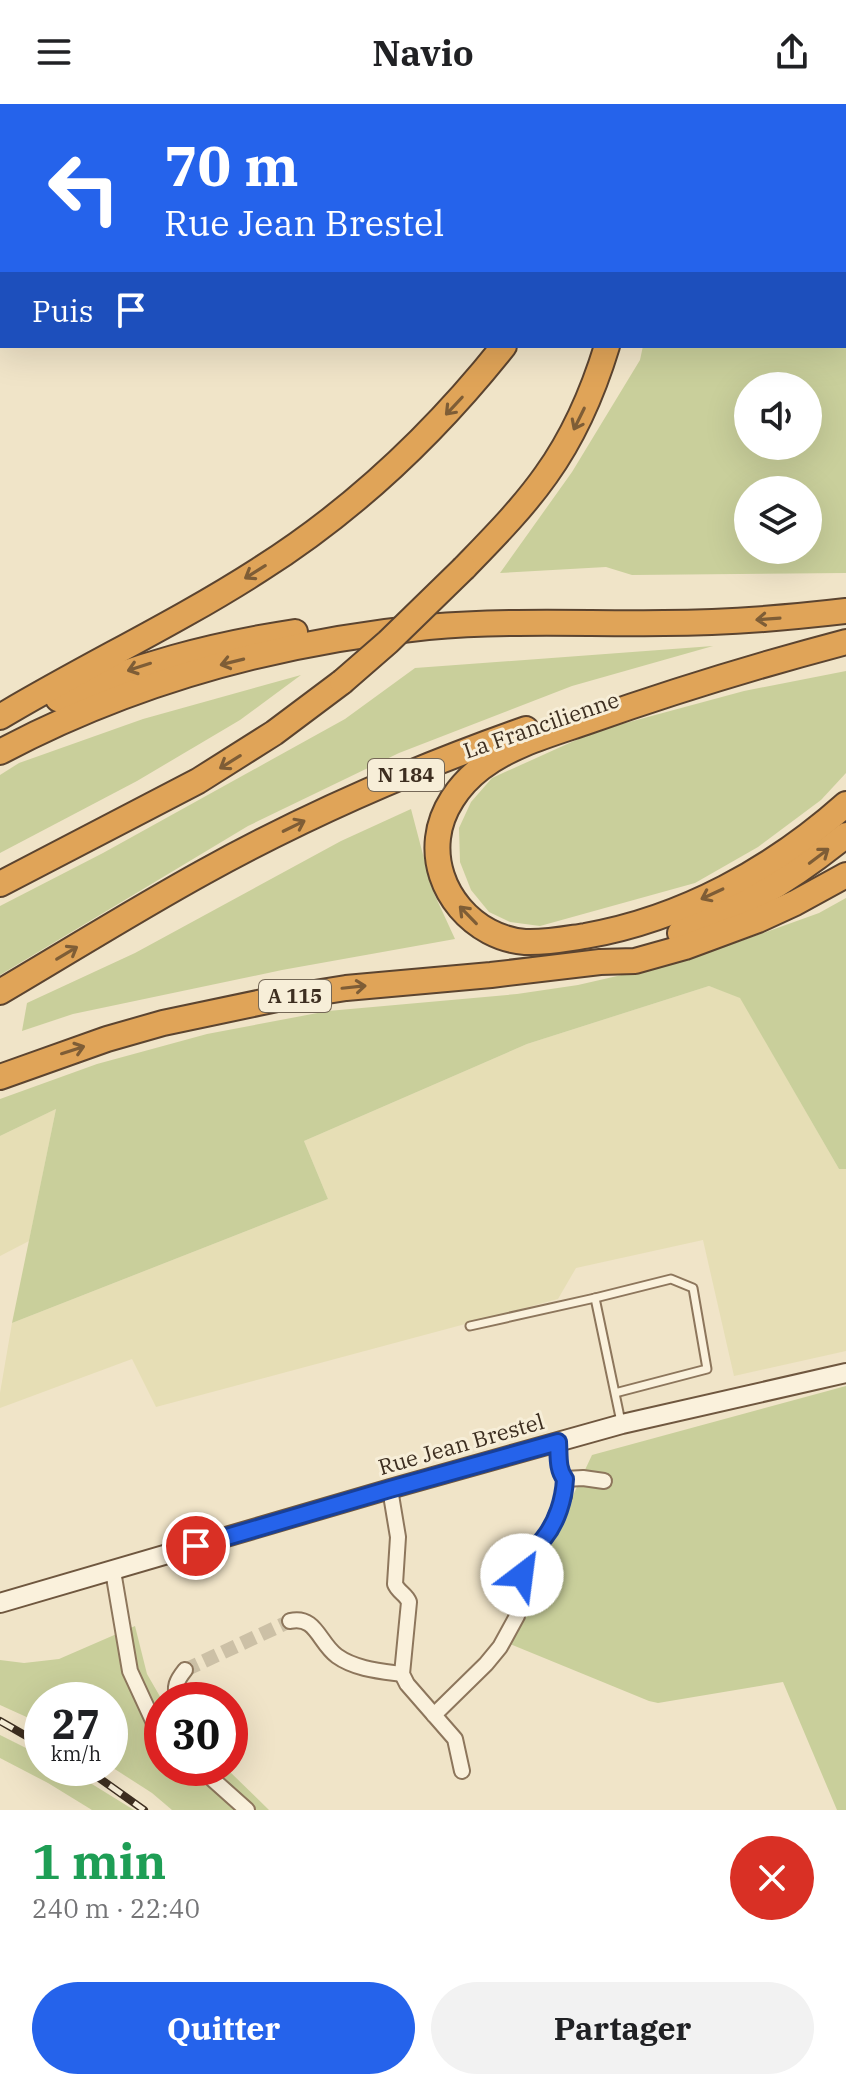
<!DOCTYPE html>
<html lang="fr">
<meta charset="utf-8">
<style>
:root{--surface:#fff;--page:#f2f2f2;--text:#202124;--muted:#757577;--accent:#2563eb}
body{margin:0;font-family:"IBM Plex Serif",serif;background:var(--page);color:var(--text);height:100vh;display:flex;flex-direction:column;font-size:30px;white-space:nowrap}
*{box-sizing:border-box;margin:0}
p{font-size:26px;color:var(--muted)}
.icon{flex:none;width:44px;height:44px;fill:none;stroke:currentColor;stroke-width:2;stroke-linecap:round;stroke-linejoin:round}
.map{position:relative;height:1706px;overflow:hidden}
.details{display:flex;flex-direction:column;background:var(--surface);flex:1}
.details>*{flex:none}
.top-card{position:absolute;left:0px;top:0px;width:846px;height:244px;box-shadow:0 8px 32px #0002;background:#2563eb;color:#fff;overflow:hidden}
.controls{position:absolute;left:734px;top:268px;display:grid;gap:16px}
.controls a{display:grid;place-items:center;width:88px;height:88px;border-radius:50%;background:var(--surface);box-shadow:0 8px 32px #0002;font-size:40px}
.speed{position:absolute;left:24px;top:1578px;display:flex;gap:16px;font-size:40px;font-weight:700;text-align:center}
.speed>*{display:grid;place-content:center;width:104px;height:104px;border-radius:50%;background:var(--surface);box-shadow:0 8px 32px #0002;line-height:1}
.speed small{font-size:20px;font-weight:400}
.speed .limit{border:12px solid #d22;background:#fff;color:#111}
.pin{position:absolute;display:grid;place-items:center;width:68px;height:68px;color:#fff;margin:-34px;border:4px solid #fff;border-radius:50%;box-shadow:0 2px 8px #0007}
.me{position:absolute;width:88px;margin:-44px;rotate:30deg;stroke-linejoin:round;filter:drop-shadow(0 0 6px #0008)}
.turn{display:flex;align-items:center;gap:28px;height:168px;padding:0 32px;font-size:36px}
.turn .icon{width:104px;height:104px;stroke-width:2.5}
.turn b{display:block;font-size:56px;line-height:68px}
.then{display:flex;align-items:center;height:76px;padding:0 32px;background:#0003;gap:16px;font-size:30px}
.round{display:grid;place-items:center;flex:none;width:84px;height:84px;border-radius:42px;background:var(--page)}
.overview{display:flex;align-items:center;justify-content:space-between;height:136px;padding:0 32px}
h1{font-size:48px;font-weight:700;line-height:60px;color:#1e9e55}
.button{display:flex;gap:16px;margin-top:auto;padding:16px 32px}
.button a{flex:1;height:92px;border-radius:48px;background:var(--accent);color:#fff;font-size:32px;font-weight:700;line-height:92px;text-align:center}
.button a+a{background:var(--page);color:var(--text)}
header{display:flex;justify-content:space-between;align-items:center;height:104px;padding:0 32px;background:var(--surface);font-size:36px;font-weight:700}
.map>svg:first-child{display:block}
.farmland{fill:#e6deb5}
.green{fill:#c9cf9b;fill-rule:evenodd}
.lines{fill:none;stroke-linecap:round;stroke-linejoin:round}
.street-tunnel{stroke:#ccc0a6;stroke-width:14;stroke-dasharray:14 7;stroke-linecap:butt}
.lane-casing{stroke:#8d765c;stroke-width:11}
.street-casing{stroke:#8d765c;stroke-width:18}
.secondary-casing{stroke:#6f573f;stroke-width:22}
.highway-casing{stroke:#5b4430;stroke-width:28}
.lane{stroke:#faf1dc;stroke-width:7}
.street{stroke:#faf1dc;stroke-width:14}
.secondary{stroke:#faf1dc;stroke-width:18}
.highway{stroke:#e0a458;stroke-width:24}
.rail-casing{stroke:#3d2e20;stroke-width:8}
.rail{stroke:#f7eed8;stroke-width:5;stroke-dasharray:15;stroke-linecap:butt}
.highway-bridge-casing{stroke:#5b4430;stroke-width:28;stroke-linecap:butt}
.highway-bridge{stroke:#e0a458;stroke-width:24}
.oneway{stroke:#7e5d36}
.route-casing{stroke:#184099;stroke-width:20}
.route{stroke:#2563eb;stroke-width:14}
.labels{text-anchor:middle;stroke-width:6;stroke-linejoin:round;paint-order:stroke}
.shield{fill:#f7eed8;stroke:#756857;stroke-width:2}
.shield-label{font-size:20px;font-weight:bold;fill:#3d2e20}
.street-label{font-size:22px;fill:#3d2e20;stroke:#f7eed8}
</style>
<header><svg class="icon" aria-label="menu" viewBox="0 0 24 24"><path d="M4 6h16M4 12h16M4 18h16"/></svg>Navio<svg class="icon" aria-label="share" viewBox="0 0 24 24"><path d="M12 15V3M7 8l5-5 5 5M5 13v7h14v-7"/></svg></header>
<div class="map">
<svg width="846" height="1706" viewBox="0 0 846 1706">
<rect width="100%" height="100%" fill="#f0e4c8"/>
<g class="farmland">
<polygon points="709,882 740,893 839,1065 846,1065 846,1247 734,1272 703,1136 576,1164 558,1195 156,1303 132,1255 0,1304 0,1289 12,1219 328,1095 304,1037 527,940"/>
<polygon points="56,1005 29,1137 0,1152 0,1032"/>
</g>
<g class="green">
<path d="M 636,0 L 846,0 L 846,469 L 632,471 L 606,463 L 500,469 L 572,368 L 640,256 L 643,242 L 844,242 L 844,2 L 637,2 ZM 748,282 L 808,282 L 808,342 L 748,342 ZM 748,386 L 808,386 L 808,446 L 748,446 Z"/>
<polygon points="713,542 572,582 399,649 248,722 0,871 0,802 103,749 345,615 415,564"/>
<polygon points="846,567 846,669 821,696 758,743 695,779 540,822 510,818 489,808 471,786 460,758 459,724 471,698 492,674 596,627 744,587"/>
<polygon points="301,571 240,616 137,677 0,749 0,671 19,659 143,615"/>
<polygon points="411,705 432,785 455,835 282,866 73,910 22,927 27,899 135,849 341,737"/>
<polygon points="846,794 846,1065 839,1065 740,894 709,882 527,940 304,1037 328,1095 12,1219 56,1005 0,1032 0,995 97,960 207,930 328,907 517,890 578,881 639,867 738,838 819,809"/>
<polygon points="846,1282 846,1706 837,1706 783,1578 658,1599 649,1597 510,1540 536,1470 592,1351"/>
<polygon points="135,1522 147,1570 162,1596 162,1664 226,1664 269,1706 172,1706 152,1689 110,1662 110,1596 42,1596 42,1620 0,1601 0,1556 24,1559 59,1555"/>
<polygon points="0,1631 42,1652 42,1664 66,1664 134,1706 92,1706 48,1679 0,1654"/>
</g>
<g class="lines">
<polyline class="street-tunnel" points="185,1566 290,1517"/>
<g class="lane-casing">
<g id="lane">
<polyline points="470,1222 595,1194"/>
<polyline points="615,1289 707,1265 693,1184 671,1175 595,1194 621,1318"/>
</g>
</g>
<g class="street-casing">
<g id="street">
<path d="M 558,1338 C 559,1351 557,1365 565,1375 L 583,1374 L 604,1377"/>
<path d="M 390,1385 L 398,1433 L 395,1480 C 398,1488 406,1490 409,1498 L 402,1570 L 407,1580 L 455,1635 L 462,1667"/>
<polyline points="113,1467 130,1567 154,1619 162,1627"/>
<path d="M 290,1517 C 316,1511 319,1539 337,1552 C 355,1565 380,1567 402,1570"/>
<path d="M 178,1596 C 173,1583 177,1576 185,1566"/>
<polyline points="434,1611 486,1560 500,1543 517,1512 518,1492 524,1457 531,1446 544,1435 553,1420 564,1392 565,1375"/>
<polyline points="200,1664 247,1706"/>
</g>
</g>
<g class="secondary-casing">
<polyline id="secondary" points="0,1499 390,1385 622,1320 846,1269"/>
</g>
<g class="highway-casing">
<g id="highway">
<polyline points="571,0 571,2"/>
<polyline points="610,0 610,2"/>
<path d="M 464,464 C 492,435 522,405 546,371 C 574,332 593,288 607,242"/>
<path d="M 846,538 C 759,561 671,588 586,618 C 551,630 511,641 481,664 C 459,681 441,706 438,734 C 432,786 474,834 525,838 C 546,839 565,835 585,832 C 683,815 773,765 846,700"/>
<path d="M 58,595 C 136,561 211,541 295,528"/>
<path d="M 0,613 C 85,562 175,520 259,466 C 354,406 434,330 504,242"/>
<path d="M 0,648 C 132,578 279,538 428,523 C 507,516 586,520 664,519 C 725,519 786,514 846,507"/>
<polyline points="0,780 198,677 274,629 342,578"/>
<path d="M 680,829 C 741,806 796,772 846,731"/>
<path d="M 0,888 C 68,848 135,806 204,768 C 307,711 415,664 526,625"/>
<polyline points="0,973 107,935 163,919 277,895 346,884 491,871 600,858 635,857 685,843 758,816 795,799 846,771"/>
</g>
</g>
<use href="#lane" class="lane"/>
<use href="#street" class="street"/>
<use href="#secondary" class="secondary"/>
<use href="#highway" class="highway"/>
<g class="rail-casing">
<g id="rail">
<polyline points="0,1617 42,1641"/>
<polyline points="85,1664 144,1706"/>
</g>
</g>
<use href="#rail" class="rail"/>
<g class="highway-bridge-casing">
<polyline id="highway-bridge" points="342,578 388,538 464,464"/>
</g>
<use href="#highway-bridge" class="highway-bridge"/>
</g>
<defs><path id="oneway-shaft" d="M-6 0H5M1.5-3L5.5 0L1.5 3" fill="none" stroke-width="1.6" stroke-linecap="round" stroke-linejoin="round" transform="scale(2)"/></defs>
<g class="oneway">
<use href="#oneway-shaft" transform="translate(454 302) rotate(133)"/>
<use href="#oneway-shaft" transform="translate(579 315) rotate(116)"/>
<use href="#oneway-shaft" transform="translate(255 468) rotate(148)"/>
<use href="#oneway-shaft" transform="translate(768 515) rotate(176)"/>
<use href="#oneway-shaft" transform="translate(232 558) rotate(166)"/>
<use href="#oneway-shaft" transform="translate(139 563) rotate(162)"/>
<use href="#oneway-shaft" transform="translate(230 658) rotate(148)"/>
<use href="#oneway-shaft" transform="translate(294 722) rotate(-26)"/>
<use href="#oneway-shaft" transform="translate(819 752) rotate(-37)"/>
<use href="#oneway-shaft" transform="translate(712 790) rotate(155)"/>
<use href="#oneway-shaft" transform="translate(468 811) rotate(-134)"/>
<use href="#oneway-shaft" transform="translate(67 849) rotate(-31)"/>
<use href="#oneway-shaft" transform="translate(354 883) rotate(-6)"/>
<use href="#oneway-shaft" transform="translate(73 946) rotate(-18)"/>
</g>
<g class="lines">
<g class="route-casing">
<path id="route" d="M 196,1442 L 390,1385 L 558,1338 C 559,1351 557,1365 565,1375 C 564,1395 557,1418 544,1434 C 531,1451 526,1447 522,1471"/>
</g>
<use href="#route" class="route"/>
</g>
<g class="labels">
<g class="shield">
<rect x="368" y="655" width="76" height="32" rx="6"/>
<rect x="259" y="876" width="72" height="32" rx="6"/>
</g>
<g class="shield-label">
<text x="406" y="678">N 184</text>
<text x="295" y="899">A 115</text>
</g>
<g class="street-label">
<text transform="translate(541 621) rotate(-19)" y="8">La Francilienne</text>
<text transform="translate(461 1340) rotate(-16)" y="8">Rue Jean Brestel</text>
</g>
</g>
</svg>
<div class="controls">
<a><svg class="icon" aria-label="sound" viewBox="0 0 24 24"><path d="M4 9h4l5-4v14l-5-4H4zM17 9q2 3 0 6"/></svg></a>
<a><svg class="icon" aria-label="layers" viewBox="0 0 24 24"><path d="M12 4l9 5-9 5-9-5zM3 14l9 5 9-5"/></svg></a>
</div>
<div class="speed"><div>27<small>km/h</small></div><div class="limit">30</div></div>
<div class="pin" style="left:196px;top:1442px;background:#d93025"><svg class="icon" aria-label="arrive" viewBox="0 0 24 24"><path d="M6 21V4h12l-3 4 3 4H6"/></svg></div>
<svg class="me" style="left:522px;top:1471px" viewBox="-20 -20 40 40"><circle r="19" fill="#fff"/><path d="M0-13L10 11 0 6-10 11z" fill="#2563eb"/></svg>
<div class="top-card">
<div class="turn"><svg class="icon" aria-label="left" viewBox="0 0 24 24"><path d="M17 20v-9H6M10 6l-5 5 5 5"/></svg><div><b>70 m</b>Rue Jean Brestel</div></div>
<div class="then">Puis<svg class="icon" aria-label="arrive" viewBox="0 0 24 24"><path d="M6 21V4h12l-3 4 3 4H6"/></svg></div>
</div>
</div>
<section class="details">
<div class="overview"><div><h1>1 min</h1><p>240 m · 22:40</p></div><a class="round" style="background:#d93025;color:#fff"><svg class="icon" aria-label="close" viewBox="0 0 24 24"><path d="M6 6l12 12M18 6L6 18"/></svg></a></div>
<div class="button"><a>Quitter</a><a>Partager</a></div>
</section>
